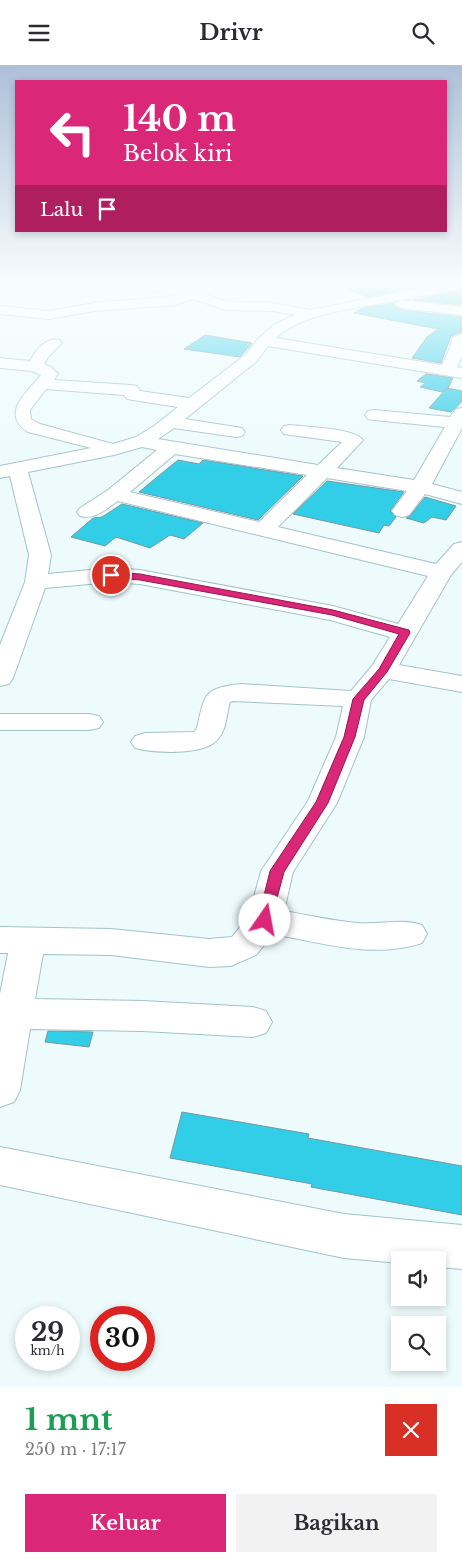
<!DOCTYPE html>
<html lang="id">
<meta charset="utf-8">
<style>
:root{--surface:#fff;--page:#f2f2f3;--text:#2b2b33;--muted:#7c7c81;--accent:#db2777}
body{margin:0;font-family:"Libre Baskerville",serif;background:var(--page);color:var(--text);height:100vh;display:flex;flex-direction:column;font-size:19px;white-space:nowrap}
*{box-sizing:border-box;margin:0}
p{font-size:16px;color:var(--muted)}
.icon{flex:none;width:28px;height:28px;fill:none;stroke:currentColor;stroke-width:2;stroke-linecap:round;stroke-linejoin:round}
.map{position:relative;height:1322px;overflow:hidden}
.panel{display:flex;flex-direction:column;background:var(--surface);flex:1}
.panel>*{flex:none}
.hud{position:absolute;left:15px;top:15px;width:432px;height:152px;border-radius:0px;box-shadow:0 2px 8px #0003;background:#db2777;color:#fff;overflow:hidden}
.fabs{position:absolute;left:391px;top:1186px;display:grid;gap:10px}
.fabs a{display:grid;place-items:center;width:55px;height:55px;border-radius:0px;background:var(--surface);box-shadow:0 2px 8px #0003;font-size:25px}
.speed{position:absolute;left:15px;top:1241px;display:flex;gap:10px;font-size:25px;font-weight:700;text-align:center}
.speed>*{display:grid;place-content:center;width:65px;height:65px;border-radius:50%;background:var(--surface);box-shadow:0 2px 8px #0003;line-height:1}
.speed small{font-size:12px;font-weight:400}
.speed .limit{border:8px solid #d22;background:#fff;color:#111}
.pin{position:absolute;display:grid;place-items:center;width:42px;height:42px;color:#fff;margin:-21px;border:2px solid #fff;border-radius:50%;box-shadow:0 1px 5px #0007}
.me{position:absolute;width:55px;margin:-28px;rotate:12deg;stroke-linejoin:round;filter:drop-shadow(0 0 4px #0008)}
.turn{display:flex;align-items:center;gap:18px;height:105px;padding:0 25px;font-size:22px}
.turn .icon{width:65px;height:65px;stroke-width:2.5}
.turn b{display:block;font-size:35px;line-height:42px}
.then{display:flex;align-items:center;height:48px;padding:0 25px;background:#0003;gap:10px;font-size:19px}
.round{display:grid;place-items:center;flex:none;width:52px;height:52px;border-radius:0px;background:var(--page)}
.headline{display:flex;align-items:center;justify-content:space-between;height:85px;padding:0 25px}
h1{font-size:30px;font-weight:700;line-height:38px;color:#1e9e55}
.primary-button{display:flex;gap:10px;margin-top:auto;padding:10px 25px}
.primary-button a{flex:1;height:58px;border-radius:0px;background:var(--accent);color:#fff;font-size:20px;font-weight:700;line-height:58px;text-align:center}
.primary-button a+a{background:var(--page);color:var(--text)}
header{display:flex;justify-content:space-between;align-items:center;height:65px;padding:0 25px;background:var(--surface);font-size:22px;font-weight:700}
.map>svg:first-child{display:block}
.building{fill:#32cee8;stroke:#77979d}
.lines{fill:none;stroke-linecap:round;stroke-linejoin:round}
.minor-casing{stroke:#a2c3c9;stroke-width:2}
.minor{fill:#fff;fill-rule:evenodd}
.route{fill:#db2777;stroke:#8e194d}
</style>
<header><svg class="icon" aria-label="menu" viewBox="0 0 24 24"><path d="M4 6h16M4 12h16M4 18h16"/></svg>Drivr<svg class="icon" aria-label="search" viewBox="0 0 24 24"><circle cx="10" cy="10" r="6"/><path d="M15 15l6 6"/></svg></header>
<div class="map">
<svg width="462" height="1322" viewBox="0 0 462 1322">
<rect width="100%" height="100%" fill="#edfbfd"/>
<g class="building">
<polygon points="335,218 436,218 367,232"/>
<polygon points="462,225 462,240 414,235"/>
<polygon points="394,238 394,241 402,245 462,252 462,267 451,271 441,298 412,293 427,272 438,264 354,248 363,243"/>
<polygon points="205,270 252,278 240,292 184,284"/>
<polygon points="426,309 453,313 448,323 442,327 420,322 426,318 417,316"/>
<polygon points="447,323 462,326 462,336 457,342 451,347 429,343"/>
<polygon points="178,395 199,399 203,395 303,411 258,455 139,427"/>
<polygon points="327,416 404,427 390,446 396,452 389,461 384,460 379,468 293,449"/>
<polygon points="425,432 456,441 446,455 432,452 424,458 406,453 410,451"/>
<polygon points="122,439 203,458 184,474 170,470 150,483 116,472 105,481 71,472 93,453 102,452"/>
<polygon points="48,966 93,967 89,982 45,977"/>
<polygon points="182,1047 309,1069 308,1073 462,1101 462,1150 311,1122 312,1119 170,1093"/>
</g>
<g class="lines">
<g class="minor-casing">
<g id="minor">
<polygon points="5,218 23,218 21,221 0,229 0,220"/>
<path d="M 122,218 L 151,218 L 191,225 L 212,218 L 232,218 L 230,221 L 206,229 L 227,237 L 272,238 L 310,245 L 446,218 L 462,218 L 462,223 L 402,235 L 462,242 L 462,250 L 402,243 L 395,239 L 400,235 C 361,243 306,246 276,273 L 442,300 L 449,285 L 453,272 L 462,269 L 462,291 L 457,302 L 462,303 L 462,313 L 268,281 L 257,296 L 185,354 L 242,363 L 245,367 L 242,371 L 236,372 L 174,363 L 158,374 L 318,400 L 342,377 L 284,369 L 281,365 L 284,361 L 290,360 C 306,362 355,363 363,375 L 337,403 L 414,415 L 445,362 L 374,355 L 368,354 L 365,350 L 368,346 L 374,345 L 450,352 L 456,344 L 462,343 L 462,363 L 432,419 L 462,427 L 462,439 L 425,429 L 409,450 L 402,452 L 395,450 L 392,446 L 407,426 L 327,413 L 278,462 L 436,499 L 454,479 L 462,477 L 462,497 L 451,510 L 399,600 L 462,611 L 462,627 L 389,614 L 371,635 L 364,672 L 337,738 L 293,807 L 284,846 C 308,850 333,856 357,858 C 379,860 402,853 422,860 L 427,869 L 422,878 C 373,894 322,878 273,869 L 256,890 L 231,901 L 209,902 L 111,890 L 43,889 L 35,934 L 143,936 L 253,942 L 266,946 L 272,957 L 266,968 L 253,972 L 143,966 L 30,964 L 20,1025 L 14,1037 L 0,1042 L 0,929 L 8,888 L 0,888 L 0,862 L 111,864 L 209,874 L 232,872 L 249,851 L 261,806 L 308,736 L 336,672 L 343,641 L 233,636 L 230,637 C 226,650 227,664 218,674 C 205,691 154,688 135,683 L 131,677 L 135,671 L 145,668 L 194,667 L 197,663 C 205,629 203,623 241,619 L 351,626 L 372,601 L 390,572 L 330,555 L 140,519 L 111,517 L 45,523 L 13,613 L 9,619 L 0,621 L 0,580 L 25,517 L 29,490 L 10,411 L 0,413 L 0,401 L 91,383 L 28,367 C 0,349 26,328 41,310 L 32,306 L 0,303 L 0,293 L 30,296 C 36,285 46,272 59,275 L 62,278 L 48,292 L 44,299 L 51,302 L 58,309 L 54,315 L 131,320 L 137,321 L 140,326 L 189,333 L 245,290 L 259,273 L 275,259 L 295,250 L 272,246 L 226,245 L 193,234 L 174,240 L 94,246 L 49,254 L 0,249 L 0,241 L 49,246 L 94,238 L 176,231 L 129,222 ZM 46,324 L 124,330 L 127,334 L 133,335 L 178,342 L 154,361 L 136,372 L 113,379 L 40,359 L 31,354 L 30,345 ZM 142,382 L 157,385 L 108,425 L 80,443 L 77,447 L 80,451 C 95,455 106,444 118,436 L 428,511 L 398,559 L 333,541 L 140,505 L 111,503 L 48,509 L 51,490 L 28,407 L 114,390 ZM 175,389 L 307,410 L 259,457 L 130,427 Z"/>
<polygon points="0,649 89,649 99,651 103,657 99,663 89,665 0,665"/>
<polygon points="0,1082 344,1149 462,1160 462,1204 438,1202 438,1195 400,1195 400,1198 344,1193 0,1120"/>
</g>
</g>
<use href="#minor" class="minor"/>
</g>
<linearGradient id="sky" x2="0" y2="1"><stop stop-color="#aebfd8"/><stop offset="0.54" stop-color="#f7fdfe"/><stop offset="1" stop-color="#f7fdfe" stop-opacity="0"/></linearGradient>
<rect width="462" height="403" fill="url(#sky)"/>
<polygon class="route" points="111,507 140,509 333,545 409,565 410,568 387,607 364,635 355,672 328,738 284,807 270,859 265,861 260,859 258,855 270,806 316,737 344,672 353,634 379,604 399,569 332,550 140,515 108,512 107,510"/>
</svg>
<div class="fabs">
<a><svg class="icon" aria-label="sound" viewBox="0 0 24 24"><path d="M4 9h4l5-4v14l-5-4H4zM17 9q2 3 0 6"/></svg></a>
<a><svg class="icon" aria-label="search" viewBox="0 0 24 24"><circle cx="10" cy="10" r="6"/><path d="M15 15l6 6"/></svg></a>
</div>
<div class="speed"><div>29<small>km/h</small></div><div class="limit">30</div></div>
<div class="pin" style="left:111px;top:510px;background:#d93025"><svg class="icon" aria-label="arrive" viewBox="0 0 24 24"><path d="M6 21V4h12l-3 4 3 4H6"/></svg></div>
<svg class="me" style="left:265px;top:855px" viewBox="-20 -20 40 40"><circle r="19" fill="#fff"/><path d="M0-13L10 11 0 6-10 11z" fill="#db2777"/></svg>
<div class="hud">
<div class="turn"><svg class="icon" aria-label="left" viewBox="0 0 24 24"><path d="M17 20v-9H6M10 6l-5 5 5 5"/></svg><div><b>140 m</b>Belok kiri</div></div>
<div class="then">Lalu<svg class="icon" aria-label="arrive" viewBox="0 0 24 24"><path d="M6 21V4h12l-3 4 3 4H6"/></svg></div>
</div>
</div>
<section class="panel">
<div class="headline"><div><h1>1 mnt</h1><p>250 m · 17:17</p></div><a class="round" style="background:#d93025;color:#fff"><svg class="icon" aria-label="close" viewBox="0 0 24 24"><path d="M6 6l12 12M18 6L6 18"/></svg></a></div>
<div class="primary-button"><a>Keluar</a><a>Bagikan</a></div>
</section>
